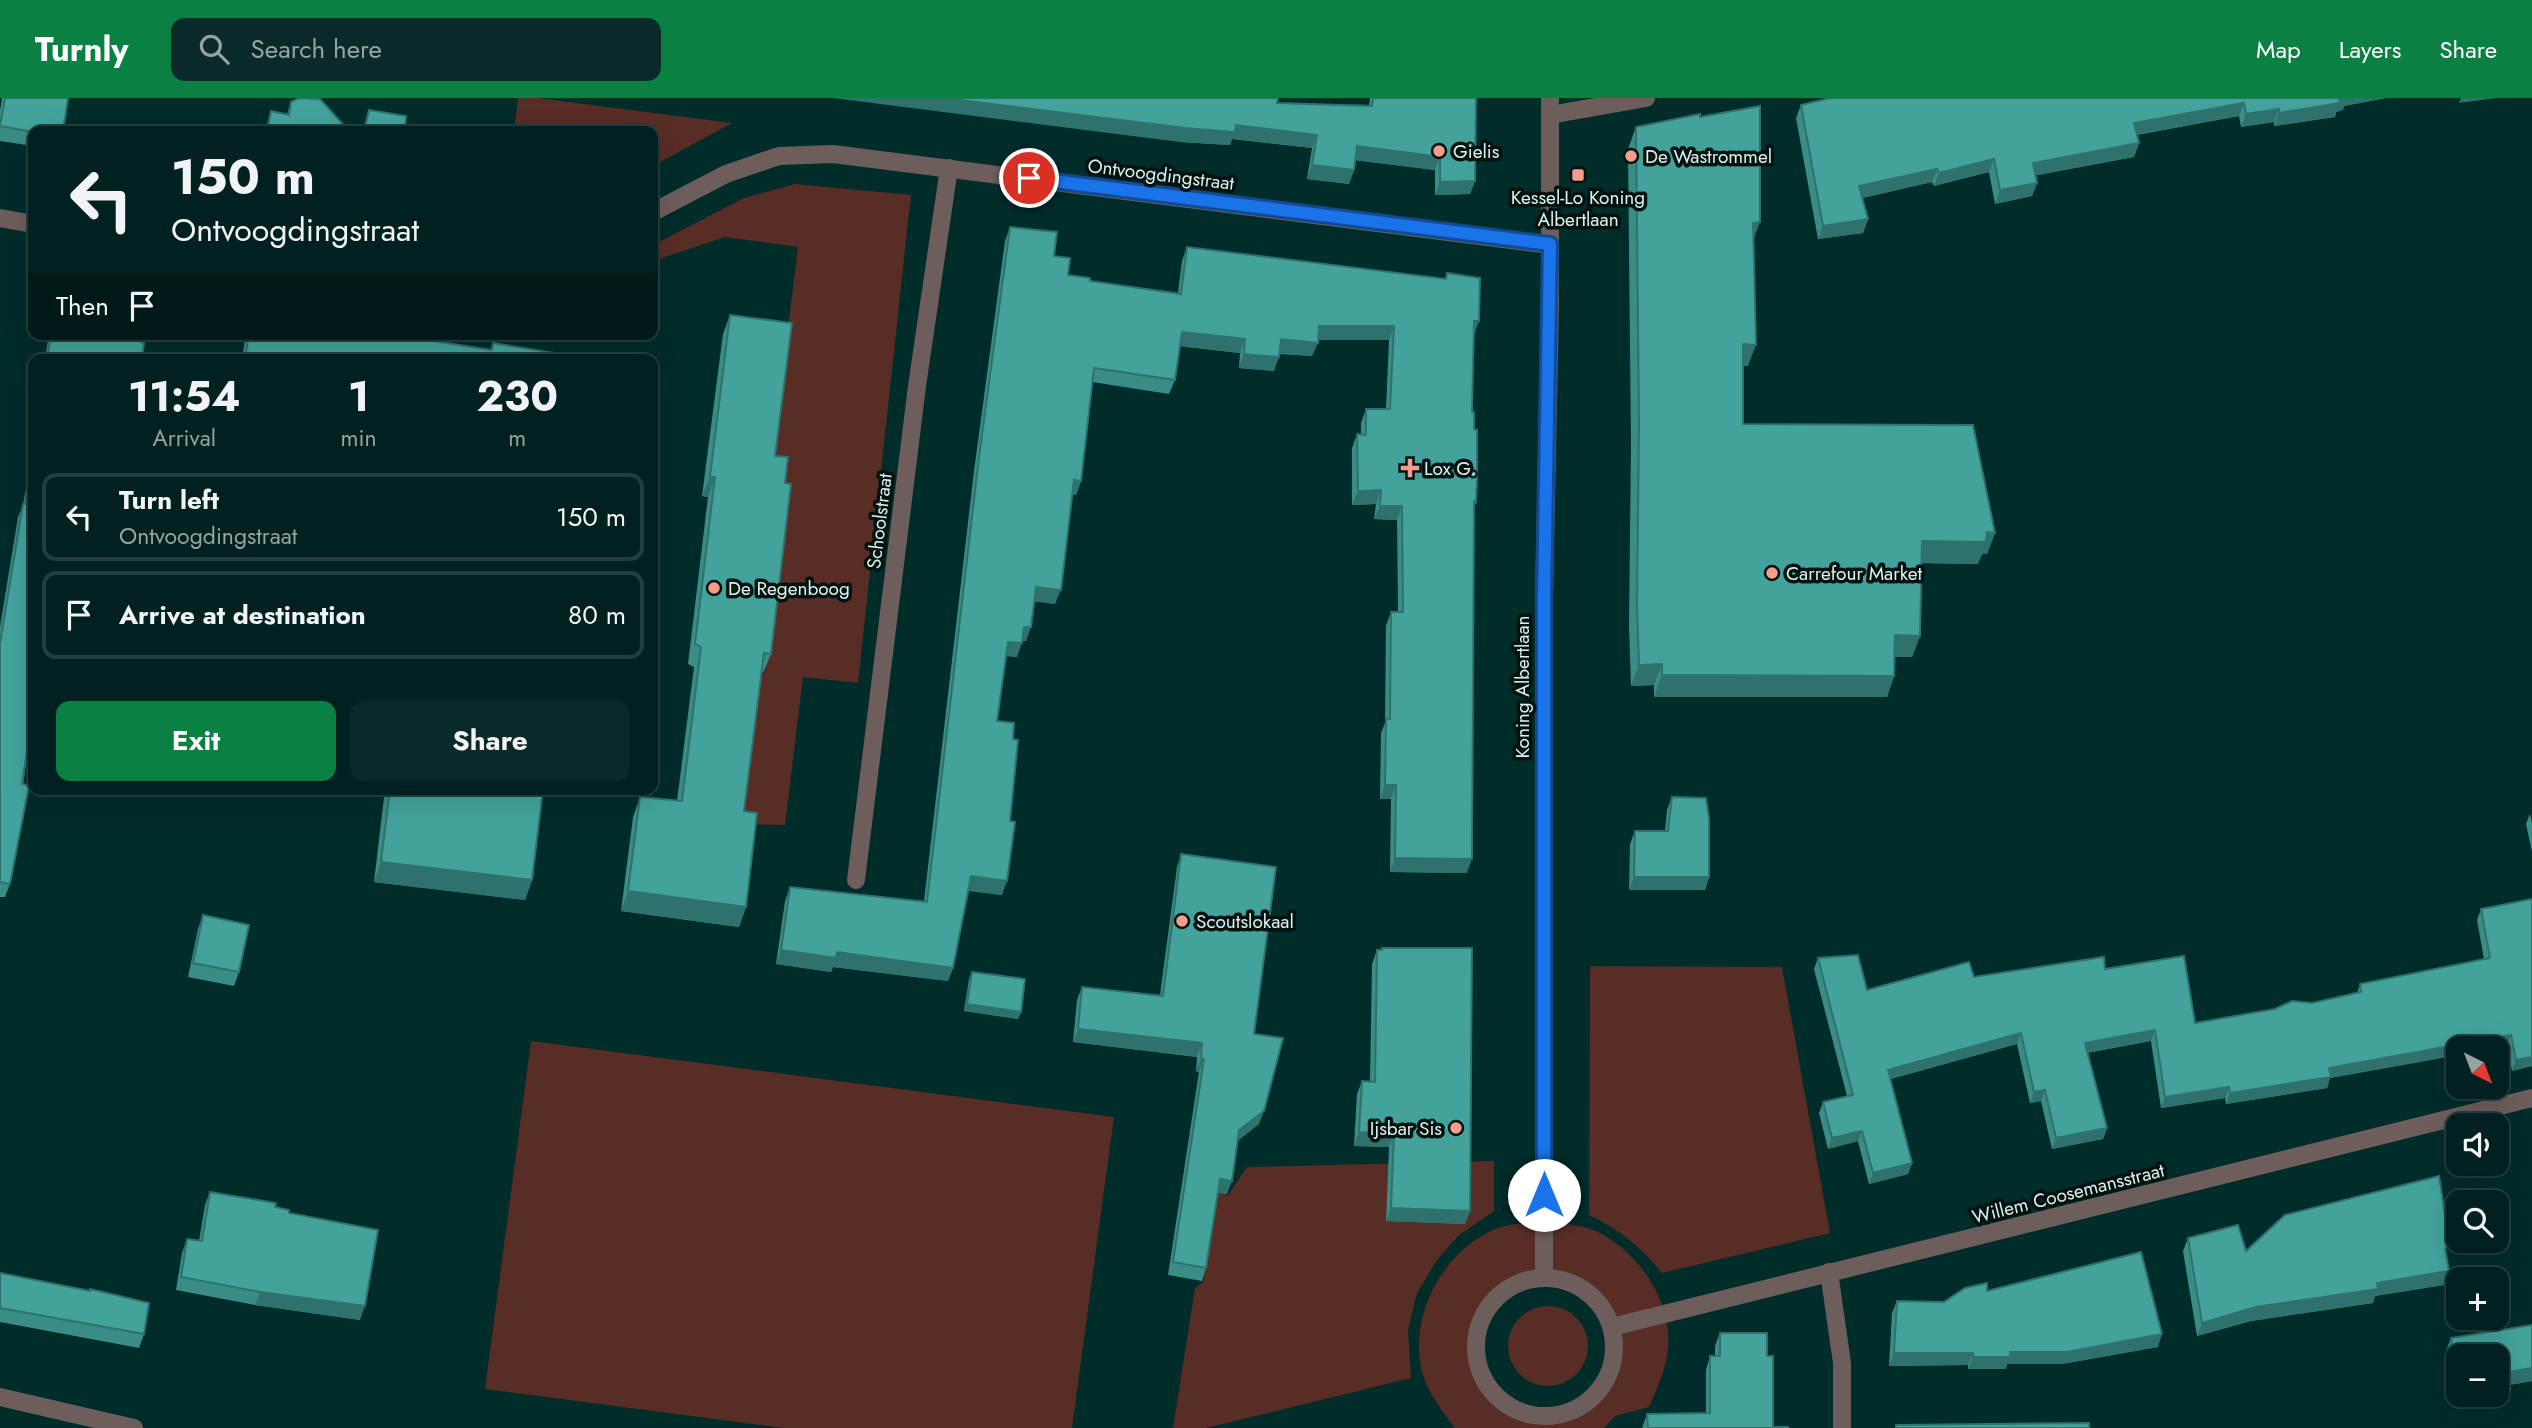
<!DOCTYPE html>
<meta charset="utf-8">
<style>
:root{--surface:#002120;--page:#0a2929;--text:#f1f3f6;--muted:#95a3a5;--line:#223e3e;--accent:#0b8043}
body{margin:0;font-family:Jost,sans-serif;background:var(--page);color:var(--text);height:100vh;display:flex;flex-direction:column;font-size:26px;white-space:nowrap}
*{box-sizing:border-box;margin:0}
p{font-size:23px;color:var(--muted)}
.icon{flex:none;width:38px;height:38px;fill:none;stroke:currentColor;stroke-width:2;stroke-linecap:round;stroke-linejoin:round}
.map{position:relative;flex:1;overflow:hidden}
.drawer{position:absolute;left:28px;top:256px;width:630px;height:441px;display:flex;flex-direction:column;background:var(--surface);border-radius:14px;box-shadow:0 7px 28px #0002,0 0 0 2px var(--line)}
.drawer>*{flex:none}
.hud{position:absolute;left:28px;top:28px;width:630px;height:214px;border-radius:14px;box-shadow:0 7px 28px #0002,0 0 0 2px var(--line);background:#002120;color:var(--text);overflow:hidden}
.needle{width:46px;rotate:138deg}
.controls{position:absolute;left:2446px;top:938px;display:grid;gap:14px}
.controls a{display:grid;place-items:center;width:63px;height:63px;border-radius:14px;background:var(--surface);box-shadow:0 7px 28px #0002,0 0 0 2px var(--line);font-size:35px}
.pin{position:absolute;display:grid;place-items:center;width:60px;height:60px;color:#fff;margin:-30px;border:4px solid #fff;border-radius:50%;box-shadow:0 2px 7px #0007}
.me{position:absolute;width:77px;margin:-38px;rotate:0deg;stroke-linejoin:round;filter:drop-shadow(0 0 5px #0008)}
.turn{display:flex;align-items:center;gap:24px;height:147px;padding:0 28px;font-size:32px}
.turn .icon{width:91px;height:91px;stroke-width:2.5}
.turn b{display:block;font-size:49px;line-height:60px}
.then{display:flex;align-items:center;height:66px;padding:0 28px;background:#0003;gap:14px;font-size:26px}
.eta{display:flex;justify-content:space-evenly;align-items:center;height:119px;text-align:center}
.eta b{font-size:42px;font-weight:700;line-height:49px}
.button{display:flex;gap:14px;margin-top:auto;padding:14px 28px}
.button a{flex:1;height:80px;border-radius:14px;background:var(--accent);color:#fff;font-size:28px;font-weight:700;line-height:80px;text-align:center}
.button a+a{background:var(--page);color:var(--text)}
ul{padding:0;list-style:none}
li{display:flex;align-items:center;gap:21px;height:88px;margin:0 14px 10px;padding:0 14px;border:4px solid var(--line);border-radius:14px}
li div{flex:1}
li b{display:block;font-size:26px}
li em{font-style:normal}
header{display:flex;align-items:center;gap:42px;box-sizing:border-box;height:98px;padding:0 35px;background:var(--accent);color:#fff}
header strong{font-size:33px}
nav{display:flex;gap:38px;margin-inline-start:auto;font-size:24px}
.search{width:490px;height:63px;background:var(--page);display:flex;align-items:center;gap:18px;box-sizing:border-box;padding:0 24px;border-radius:14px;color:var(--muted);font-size:26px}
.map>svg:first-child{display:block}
.green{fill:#572d26;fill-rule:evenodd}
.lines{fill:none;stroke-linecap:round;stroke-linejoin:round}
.minor{stroke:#6e5e5b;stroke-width:18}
.wall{fill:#3a8c86}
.shaded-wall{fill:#2f726d}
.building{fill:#43a39c;stroke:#2f726d;stroke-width:2}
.route-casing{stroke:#114b97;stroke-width:18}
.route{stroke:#1a73e8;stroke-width:12}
.poi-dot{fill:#f49d8d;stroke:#031210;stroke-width:2.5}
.labels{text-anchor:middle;stroke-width:7;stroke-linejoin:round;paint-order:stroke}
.poi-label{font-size:19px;fill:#dbf1ee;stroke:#031210;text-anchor:start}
.street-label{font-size:19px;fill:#dbf1ee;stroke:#031210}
</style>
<header>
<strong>Turnly</strong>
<div class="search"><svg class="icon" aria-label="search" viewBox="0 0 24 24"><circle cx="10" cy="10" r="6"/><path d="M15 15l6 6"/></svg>Search here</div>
<nav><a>Map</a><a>Layers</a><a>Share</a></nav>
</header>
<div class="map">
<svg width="2532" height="1330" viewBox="0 0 2532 1330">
<rect width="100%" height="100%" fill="#002c2a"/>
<g class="green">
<polygon points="518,0 538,0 732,25 653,68 653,33 514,33"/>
<polygon points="795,86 911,97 858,585 803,579 785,727 740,726 758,575 764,576 786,406 770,376 798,149 725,139 653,163 653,147 744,100"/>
<path d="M 1590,868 L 1782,869 L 1830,1135 L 1662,1175 C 1641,1149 1619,1131 1589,1117 Z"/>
<polygon points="531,943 1114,1019 1072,1330 784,1330 485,1291"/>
<polygon points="1494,1063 1494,1113 1458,1138 1437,1162 1417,1195 1408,1232 1411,1280 1206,1330 1173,1330 1195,1190 1203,1184 1216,1095 1228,1097 1247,1069"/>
<path d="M 1544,1123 C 1563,1126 1584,1126 1602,1136 C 1642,1158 1673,1206 1668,1253 C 1665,1273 1657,1291 1649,1309 L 1615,1318 L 1604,1330 L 1455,1330 C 1440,1310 1423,1289 1420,1263 C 1412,1209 1448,1147 1501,1129 C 1514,1125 1530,1125 1544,1123 ZM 1544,1179 C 1552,1180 1562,1180 1570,1183 C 1606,1197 1627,1247 1607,1281 C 1602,1290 1593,1297 1585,1303 C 1555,1326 1515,1323 1491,1293 C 1464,1259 1475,1208 1513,1187 C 1522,1183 1534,1182 1544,1179 Z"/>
<circle cx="1548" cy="1248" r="40"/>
</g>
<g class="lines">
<g class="minor">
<polyline points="1550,17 1646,0"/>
<polyline points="653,114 726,76 779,58 833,56 1550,147"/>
<polyline points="0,120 33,126"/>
<polyline points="856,782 917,288 949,70"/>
<polyline points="1829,1174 1842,1265 1842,1330"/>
<polyline points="1544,1179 1544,500 1550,207 1550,0"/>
<circle cx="1545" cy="1249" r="69"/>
<polyline points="1612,1229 2532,1000"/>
<polyline points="0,1299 134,1330"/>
</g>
</g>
<g class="wall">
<polygon points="2,0 68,0 33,33 33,48 0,43 0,12"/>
<polygon points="1370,0 1476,0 1475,83 1470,96 1435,97 1435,72 1355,62 1354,72 1349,86 1307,81 1312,50 1232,41 1230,47 1180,44 1277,5 1369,7"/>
<polygon points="1829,0 2386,0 2344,8 2343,12 2336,14 2335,19 2274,28 2274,24 2241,29 2239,18 2137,37 2139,45 2134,59 2036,77 2037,85 2032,98 1995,106 1989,74 1934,88 1932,84 1862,100 1868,121 1863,135 1818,141 1796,20 1801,7 1829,1"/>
<polygon points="291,4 349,33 265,33 271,13 287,16"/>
<polygon points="1636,29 1753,141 1748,268 1743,268 1743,326 1995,435 1987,456 1982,456 1978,466 1921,465 1920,538 1912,559 1895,559 1894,578 1887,599 1654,599 1654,587 1631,588 1629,529 1631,347 1628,51"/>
<polygon points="1010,129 1054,158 1068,177 1090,183 1178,195 1182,163 1187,149 1445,181 1447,175 1474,237 1472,314 1474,331 1476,404 1474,410 1467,775 1390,774 1391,701 1380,701 1381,635 1385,625 1386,528 1391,514 1398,514 1397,422 1374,421 1376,406 1352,407 1352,350 1357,336 1361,336 1361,325 1366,311 1386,311 1389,242 1318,242 1312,258 1279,256 1274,273 1239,270 1240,255 1180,248 1175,282 1169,296 1092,284 1081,383 1076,397 1072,396 1055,506 1034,503 1026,543 1022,543 1017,559 1006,558 997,623 1013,641 1002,797 969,793 953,870 948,883 833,869 831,874 776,866 785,803 790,789 924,803 974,373 1005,143"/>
<polygon points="730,217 785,385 771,556 763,575 762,575 744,713 746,809 739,829 621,813 633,719 640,699 677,703 694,569 688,566 708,399 702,398 723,236"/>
<polygon points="49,236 143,236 141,244 142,261 45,261"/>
<polygon points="246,236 388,236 490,252 493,245 566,261 242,261"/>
<polygon points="33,330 33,628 31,628 10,786 5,799 0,799 0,529 18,419 23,407 32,357 29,357"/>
<polygon points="385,691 543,691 532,782 525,802 374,784"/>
<polygon points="1672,699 1709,779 1705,792 1629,792 1630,746 1635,733 1665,733 1667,712"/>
<polygon points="2530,716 2532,725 2532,754 2526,726"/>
<polygon points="1181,756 1254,936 1259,1026 1237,1043 1227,1096 1218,1095 1206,1170 1202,1183 1168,1177 1199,974 1196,973 1197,959 1073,944 1077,902 1082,889 1160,897 1177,769"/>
<polygon points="2481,811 2532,968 2512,973 2507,948 2330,980 2327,990 2226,1006 2225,1000 2161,1010 2151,943 2087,955 2107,1030 2103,1041 2052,1051 2041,1003 2030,1005 2017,946 1890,981 1912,1065 1908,1076 1869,1086 1858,1043 1828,1051 1819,1015 1823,1004 1847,998 1814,871 1818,860 1867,892 1974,879 2105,871 2195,925 2312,905 2357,895 2360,886 2484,861 2477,822"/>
<polygon points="203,817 239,874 234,888 188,879 198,831"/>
<polygon points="1377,852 1470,1113 1465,1126 1386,1123 1389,1049 1354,1048 1357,996 1362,983 1370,983 1372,866"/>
<polygon points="972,874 1021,914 1018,921 964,913 969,881"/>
<polygon points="210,1094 275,1109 289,1115 360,1222 255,1207 176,1192 182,1155 187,1141 199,1143 205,1107"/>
<polygon points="2188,1140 2246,1153 2446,1158 2449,1173 2444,1187 2375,1198 2373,1205 2251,1223 2197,1238 2183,1153"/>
<polygon points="0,1175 144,1236 139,1250 0,1224"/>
<polygon points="1987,1193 2158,1249 2062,1266 2007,1266 2006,1271 1968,1271 1968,1267 1889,1268 1892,1215 1897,1203 1944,1204"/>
<polygon points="2532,1227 2532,1283 2497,1289 2497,1258 2459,1258 2459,1295 2453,1296 2446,1253 2451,1240"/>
<polygon points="1720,1235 1767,1258 1773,1329 1788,1330 1642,1330 1647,1316 1706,1315 1706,1272 1710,1258 1715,1258 1715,1248"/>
</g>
<g class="shaded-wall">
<polygon points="833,0 944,0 1236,27 1317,37 1312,50 1232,41 1230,47 1180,44"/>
<polygon points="2343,0 2386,0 2344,8 2343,12 2336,14 2335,19 2274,28 2279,15"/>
<polygon points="2461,0 2496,0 2459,5"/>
<polygon points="2244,5 2239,18 2129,38 2134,25"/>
<polygon points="2279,11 2274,24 2241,29 2246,16"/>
<polygon points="2139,45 2134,59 2028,79 2033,65"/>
<polygon points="1357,48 1440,59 1435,72 1352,62"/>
<polygon points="1994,61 1989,74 1934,88 1939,75"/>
<polygon points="1312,67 1354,72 1349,86 1307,81"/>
<polygon points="1937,71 1932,84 1854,102 1859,88"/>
<polygon points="1475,83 1470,96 1435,97 1440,84"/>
<polygon points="2037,85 2032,98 1995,106 2000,92"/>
<polygon points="1868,121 1863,135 1818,141 1823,128"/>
<polygon points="1760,124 1752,145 1753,125"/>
<polygon points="1474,223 1479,223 1474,237"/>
<polygon points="1319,228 1394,228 1389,242 1314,242"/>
<polygon points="1182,234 1245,241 1240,255 1177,248"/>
<polygon points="1281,241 1318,245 1312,258 1276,255"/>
<polygon points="1743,246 1756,247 1748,268 1735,268"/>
<polygon points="1244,256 1279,259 1274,273 1239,270"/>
<polygon points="710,379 715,379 708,399 702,398"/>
<polygon points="1074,382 1081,383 1076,397 1069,396"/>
<polygon points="1381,392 1376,406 1352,407 1358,393"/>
<polygon points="1380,408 1402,408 1397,422 1374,421"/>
<polygon points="1987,434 1995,435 1987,456 1982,456 1978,466 1914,465 1922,443"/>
<polygon points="1036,489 1061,492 1055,506 1031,503"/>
<polygon points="1024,529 1031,529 1026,543 1019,543"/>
<polygon points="1895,537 1920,538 1912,559 1887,559"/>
<polygon points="1008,544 1022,545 1017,559 1003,557"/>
<polygon points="1662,566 1654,587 1631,588 1639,567"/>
<polygon points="1662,577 1894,578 1887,599 1654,599"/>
<polygon points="1385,687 1396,687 1391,701 1380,701"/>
<polygon points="1395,760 1472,761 1467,775 1390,774"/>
<polygon points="381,764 532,782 525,802 374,784"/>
<polygon points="971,778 1007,783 1002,797 966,792"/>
<polygon points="1634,779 1709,779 1705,792 1629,792"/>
<polygon points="628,793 746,809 739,829 621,813"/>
<polygon points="781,852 837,854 953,870 948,883 833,869 831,874 776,866"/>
<polygon points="967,906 1021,914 1018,921 964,913"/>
<polygon points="1078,931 1202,945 1197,959 1073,944"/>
<polygon points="2155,932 2151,943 2081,956 2085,945"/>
<polygon points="2021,935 2017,946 1884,983 1888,972"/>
<polygon points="2511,937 2507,948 2493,950 2459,950 2459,957 2330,980 2327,990 2226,1006 2230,995 2329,970"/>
<polygon points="2532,959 2532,968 2512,973 2516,962"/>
<polygon points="1201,960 1204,961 1199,974 1196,973"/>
<polygon points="2229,989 2225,1000 2161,1010 2165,999"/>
<polygon points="2045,992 2041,1003 2030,1005 2034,994"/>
<polygon points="1264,1013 1259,1026 1234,1046 1239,1032"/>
<polygon points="2107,1030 2103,1041 2052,1051 2056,1040"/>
<polygon points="1862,1033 1858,1043 1828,1051 1832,1040"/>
<polygon points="1359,1034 1394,1036 1389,1049 1354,1048"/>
<polygon points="1912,1065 1908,1076 1869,1086 1873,1075"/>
<polygon points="1220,1081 1232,1083 1227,1096 1215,1094"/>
<polygon points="1391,1110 1470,1113 1465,1126 1386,1123"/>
<polygon points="2449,1173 2444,1187 2375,1198 2373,1205 2251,1223 2197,1238 2202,1225 2256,1209 2377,1185"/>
<polygon points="260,1194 365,1208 360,1222 255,1207"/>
<polygon points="2162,1236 2158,1249 2062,1266 2007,1266 2006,1271 1968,1271 1973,1259"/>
<polygon points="1894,1255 1973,1255 1968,1267 1889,1268"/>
<polygon points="2532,1270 2532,1283 2497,1289 2497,1276"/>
<polygon points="2458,1283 2459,1295 2453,1296"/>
</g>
<g class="building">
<polygon points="5,0 68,0 63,33 33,34 0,28"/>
<polygon points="299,0 320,1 349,33 267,33 271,13 289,17 291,4"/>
<polygon points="944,0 1278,0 1277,5 1372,8 1373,0 1476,0 1475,83 1440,84 1440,59 1357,48 1354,72 1312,67 1317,37 1236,27 1235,34 1185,30"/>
<polygon points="1830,0 2343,0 2339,1 2340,5 2279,15 2279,11 2246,16 2244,5 2134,25 2139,45 2033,65 2037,85 2000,92 1994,61 1939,75 1937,71 1859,88 1868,121 1823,128 1801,7"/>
<polygon points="1760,8 1760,124 1753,125 1756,247 1743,246 1743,326 1973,327 1995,435 1987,434 1986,444 1922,443 1920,538 1895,537 1894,578 1662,577 1662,566 1639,567 1637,507 1639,326 1636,29 1700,16 1700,19"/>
<polygon points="369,12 406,18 405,33 364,33"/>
<polygon points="1010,129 1057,134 1054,158 1070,160 1068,177 1090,180 1090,183 1181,196 1187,149 1446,181 1447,175 1480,180 1479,223 1474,223 1472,314 1474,314 1474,331 1477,332 1477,379 1476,404 1474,403 1472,761 1395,760 1396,687 1385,687 1386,621 1390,621 1391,514 1403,514 1402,408 1380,408 1381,392 1358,393 1357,336 1366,337 1366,311 1390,311 1394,228 1319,228 1318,245 1281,241 1279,259 1244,256 1245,241 1182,234 1175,282 1094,270 1081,383 1074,382 1061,492 1036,489 1031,529 1024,529 1022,545 1008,544 997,623 1014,625 1013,641 1018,642 1010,723 1015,724 1007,783 971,778 953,870 837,854 836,860 781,852 790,789 927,804 979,359"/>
<polygon points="730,217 792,225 775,358 788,359 785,385 791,386 771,556 764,555 744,713 757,715 746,809 628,793 640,699 682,703 701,549 695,546 715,379 710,379"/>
<polygon points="51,236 143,236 141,244 144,245 142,261 47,261"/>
<polygon points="249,236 388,236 492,252 493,245 567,257 566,261 245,261"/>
<polygon points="33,362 33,614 22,686 29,687 10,786 0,784 0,545 23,406 25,406"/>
<polygon points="390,691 543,691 532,782 381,764"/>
<polygon points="1672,699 1706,700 1709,720 1709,779 1634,779 1635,733 1668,733"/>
<polygon points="1181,756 1276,769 1254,936 1283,940 1264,1013 1239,1032 1232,1083 1220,1081 1206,1170 1173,1164 1204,961 1201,960 1202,945 1078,931 1082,889 1163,898"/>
<polygon points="2532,801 2532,959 2516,962 2511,937 2329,970 2331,979 2230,995 2229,989 2165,999 2155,932 2085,945 2107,1030 2056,1040 2045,992 2034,994 2021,935 1888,972 1912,1065 1873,1075 1862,1033 1832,1040 1823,1004 1853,997 1818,860 1858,857 1867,892 1969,864 1974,879 2104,859 2105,871 2184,858 2195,925 2275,911 2292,903 2312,905 2361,894 2360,886 2490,860 2481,811"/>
<polygon points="203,817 249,827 239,874 193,865"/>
<polygon points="1382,850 1472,850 1470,1113 1391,1110 1394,1036 1359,1034 1362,983 1375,984 1377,852 1382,852"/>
<polygon points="972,874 1025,881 1021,914 967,906"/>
<polygon points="2439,1078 2450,1149 2445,1150 2449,1173 2377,1185 2378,1191 2256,1209 2202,1225 2188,1140 2238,1127 2246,1153 2285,1117"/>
<polygon points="210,1094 276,1105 275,1109 289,1112 289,1115 378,1132 365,1208 260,1194 181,1179 187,1141 202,1143"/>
<polygon points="2141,1154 2162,1236 2067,1254 2010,1254 2010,1259 1973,1259 1973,1255 1894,1255 1897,1203 1944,1204 1965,1190 1987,1185 1987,1193"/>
<polygon points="0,1175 90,1193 90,1191 149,1205 144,1236 0,1210"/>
<polygon points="2532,1227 2532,1270 2497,1276 2497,1258 2459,1258 2458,1283 2451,1240"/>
<polygon points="1720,1235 1767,1235 1767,1258 1773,1258 1773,1329 1788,1329 1788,1330 1648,1330 1647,1316 1710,1315 1710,1258 1720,1258"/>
<polygon points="2089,1325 2089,1330 1896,1330 1896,1327"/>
</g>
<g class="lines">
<g class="route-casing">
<polyline id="route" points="1029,80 1550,146 1544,500 1544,1097"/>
</g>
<use href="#route" class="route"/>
</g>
<g class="poi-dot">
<circle cx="1439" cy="53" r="7"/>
<circle cx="1631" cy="58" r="7"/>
<rect x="1571" y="70" width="14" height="14" rx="3.5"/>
<path d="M1406.5 359.5h7v7h7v7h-7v7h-7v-7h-7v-7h7z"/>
<circle cx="1772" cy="475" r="7"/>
<circle cx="714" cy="490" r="7"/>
<circle cx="1182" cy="823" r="7"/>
<circle cx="1456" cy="1030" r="7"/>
</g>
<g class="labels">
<g class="poi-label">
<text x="1453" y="60">Gielis</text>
<text x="1645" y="65">De Wastrommel</text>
<text x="1578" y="106" text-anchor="middle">Kessel-Lo Koning<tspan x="1578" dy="22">Albertlaan</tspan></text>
<text x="1424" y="377">Lox G.</text>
<text x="1786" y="482">Carrefour Market</text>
<text x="728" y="497">De Regenboog</text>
<text x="1196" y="830">Scoutslokaal</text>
<text x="1442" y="1037" text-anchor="end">Ijsbar Sis</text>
</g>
<g class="street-label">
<text transform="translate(1161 76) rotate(7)" y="7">Ontvoogdingstraat</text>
<text transform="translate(879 423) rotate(-83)" y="7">Schoolstraat</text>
<text transform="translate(1522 589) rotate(-90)" y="7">Koning Albertlaan</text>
<text transform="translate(2068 1095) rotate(-14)" y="7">Willem Coosemansstraat</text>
</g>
</g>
</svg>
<div class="controls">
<a><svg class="needle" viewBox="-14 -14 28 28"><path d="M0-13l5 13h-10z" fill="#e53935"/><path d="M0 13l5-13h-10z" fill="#95a3a5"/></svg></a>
<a><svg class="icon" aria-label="sound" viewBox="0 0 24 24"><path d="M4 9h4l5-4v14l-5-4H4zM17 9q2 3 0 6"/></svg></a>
<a><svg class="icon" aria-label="search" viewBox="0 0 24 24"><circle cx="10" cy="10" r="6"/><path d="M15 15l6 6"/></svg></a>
<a>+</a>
<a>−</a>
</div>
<div class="pin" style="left:1029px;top:80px;background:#d93025"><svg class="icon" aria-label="arrive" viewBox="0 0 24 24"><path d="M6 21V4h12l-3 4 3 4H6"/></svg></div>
<svg class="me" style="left:1544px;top:1097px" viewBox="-20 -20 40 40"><circle r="19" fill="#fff"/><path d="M0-13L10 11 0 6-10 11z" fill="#1a73e8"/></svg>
<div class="hud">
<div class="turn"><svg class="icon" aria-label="left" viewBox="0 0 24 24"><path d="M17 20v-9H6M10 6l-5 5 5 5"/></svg><div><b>150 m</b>Ontvoogdingstraat</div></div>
<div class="then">Then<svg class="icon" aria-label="arrive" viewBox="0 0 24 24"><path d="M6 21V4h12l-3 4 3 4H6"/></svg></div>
</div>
<section class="drawer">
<div class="eta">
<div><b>11:54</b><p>Arrival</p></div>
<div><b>1</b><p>min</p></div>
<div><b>230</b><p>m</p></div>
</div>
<ul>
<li><svg class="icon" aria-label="left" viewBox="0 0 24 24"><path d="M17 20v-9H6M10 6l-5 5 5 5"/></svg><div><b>Turn left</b><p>Ontvoogdingstraat</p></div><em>150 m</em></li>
<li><svg class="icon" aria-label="arrive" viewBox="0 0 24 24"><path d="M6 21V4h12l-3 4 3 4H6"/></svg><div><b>Arrive at destination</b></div><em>80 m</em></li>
</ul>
<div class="button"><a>Exit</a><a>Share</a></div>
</section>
</div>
